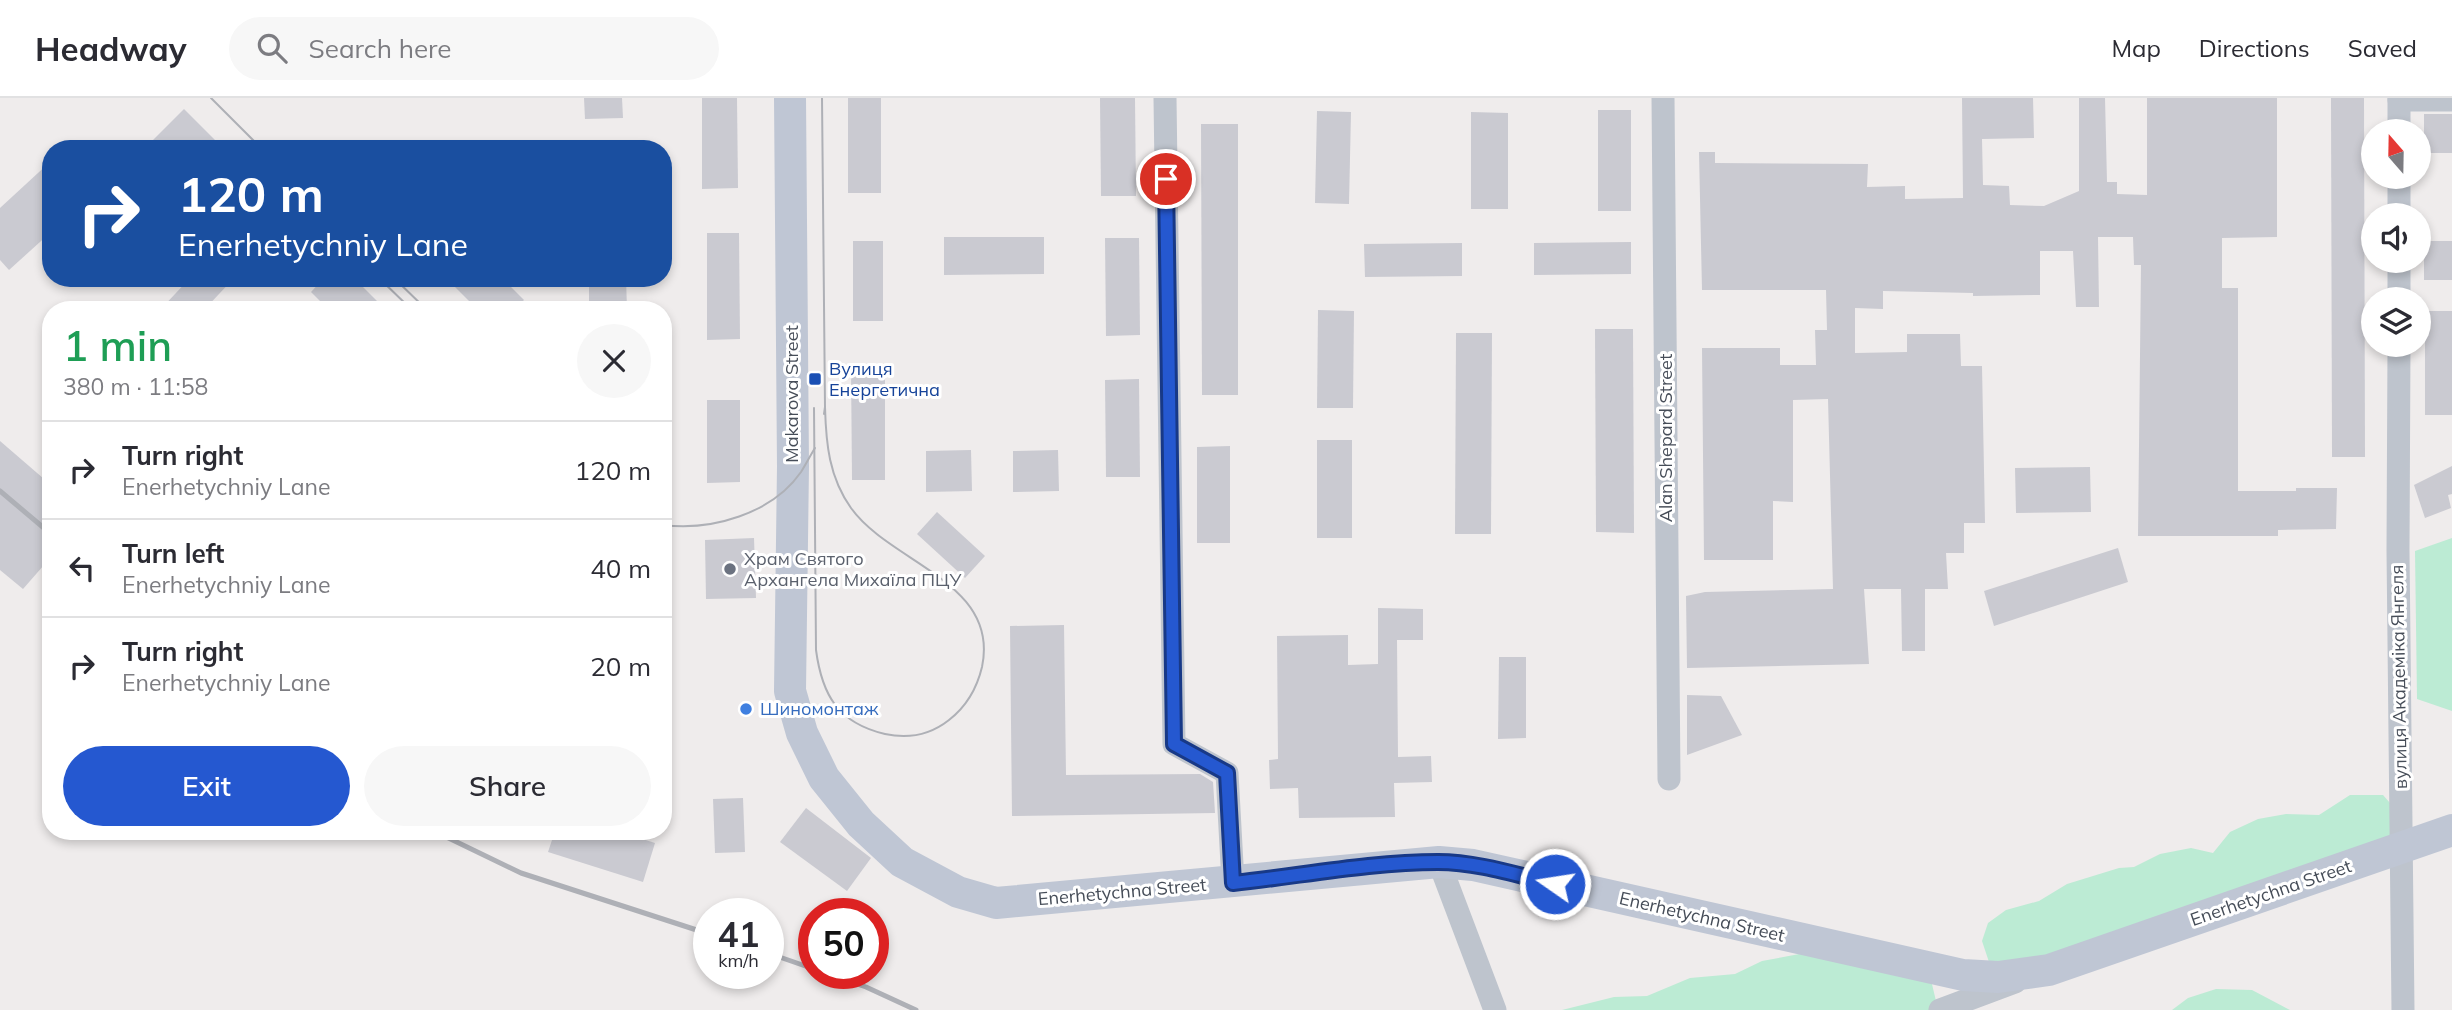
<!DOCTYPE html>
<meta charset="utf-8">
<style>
:root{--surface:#fff;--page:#f7f7f7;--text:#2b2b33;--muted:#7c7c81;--line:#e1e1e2;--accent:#2558d0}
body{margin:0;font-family:Mulish,sans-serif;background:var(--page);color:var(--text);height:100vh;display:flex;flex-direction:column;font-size:26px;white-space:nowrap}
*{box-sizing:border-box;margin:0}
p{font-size:23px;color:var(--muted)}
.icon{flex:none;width:38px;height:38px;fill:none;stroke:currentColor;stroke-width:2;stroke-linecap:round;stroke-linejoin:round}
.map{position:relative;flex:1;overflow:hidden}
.panel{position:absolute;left:42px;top:203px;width:630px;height:539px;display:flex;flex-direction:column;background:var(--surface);border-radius:28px;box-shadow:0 4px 10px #0003}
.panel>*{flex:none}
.guide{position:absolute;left:42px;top:42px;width:630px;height:147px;border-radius:28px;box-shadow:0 4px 10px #0003;background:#1a4fa0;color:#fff;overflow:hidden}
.needle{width:46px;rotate:340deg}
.buttons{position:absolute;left:2361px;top:21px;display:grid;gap:14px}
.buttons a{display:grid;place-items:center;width:70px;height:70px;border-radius:50%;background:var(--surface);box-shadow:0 4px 10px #0003;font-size:35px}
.speed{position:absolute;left:693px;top:800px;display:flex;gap:14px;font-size:35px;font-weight:700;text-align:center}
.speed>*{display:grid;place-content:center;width:91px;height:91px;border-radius:50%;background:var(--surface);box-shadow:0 4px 10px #0003;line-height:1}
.speed small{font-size:18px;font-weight:400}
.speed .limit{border:10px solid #d22;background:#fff;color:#111}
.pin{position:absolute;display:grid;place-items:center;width:60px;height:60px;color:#fff;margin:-30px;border:4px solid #fff;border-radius:50%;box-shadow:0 2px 7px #0007}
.me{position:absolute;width:77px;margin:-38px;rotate:283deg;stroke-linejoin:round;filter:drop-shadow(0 0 5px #0008)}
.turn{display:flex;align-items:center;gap:24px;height:147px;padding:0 21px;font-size:32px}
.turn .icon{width:91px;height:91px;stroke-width:2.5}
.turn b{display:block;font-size:49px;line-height:60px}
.round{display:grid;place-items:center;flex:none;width:74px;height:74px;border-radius:37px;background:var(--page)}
.overview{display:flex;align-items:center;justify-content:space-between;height:119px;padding:0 21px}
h1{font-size:42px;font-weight:600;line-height:52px;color:#1e9e55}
.action{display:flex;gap:14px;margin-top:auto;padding:14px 21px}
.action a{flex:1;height:80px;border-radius:42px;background:var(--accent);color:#fff;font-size:28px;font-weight:600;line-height:80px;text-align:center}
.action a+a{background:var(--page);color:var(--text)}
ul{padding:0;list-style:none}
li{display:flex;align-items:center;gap:21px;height:98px;padding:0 21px;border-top:2px solid var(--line)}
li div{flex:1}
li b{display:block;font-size:26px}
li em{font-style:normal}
header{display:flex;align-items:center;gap:42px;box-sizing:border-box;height:98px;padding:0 35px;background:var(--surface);border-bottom:2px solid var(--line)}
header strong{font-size:33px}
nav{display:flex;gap:38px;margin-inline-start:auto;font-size:24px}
.search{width:490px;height:63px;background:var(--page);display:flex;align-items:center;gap:18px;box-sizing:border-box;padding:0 24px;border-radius:38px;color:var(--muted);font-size:26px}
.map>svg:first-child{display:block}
.green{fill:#bcebd4}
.building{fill:#cacad1}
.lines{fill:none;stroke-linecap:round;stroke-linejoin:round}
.minor{stroke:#bec4cd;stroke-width:23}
.secondary{stroke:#bfc6d4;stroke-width:32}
.tram{stroke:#aeb0b6;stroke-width:2}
.rail{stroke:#aeb0b6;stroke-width:5}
.route-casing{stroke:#183987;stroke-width:18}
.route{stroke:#2558d0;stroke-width:12}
.transit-dot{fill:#1a4fb4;stroke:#fff;stroke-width:2.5}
.worship-dot{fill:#6b7280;stroke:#fff;stroke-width:2.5}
.shop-dot{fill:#3f7fe0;stroke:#fff;stroke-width:2.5}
.labels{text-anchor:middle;stroke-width:6;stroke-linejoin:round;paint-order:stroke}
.transit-label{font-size:18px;fill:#164399;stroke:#fff;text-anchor:start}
.street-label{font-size:18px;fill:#464d58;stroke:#fff}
.worship-label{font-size:18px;fill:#5b616d;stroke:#fff;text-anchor:start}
.shop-label{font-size:18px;fill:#366cbe;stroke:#fff;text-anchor:start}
</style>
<header>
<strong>Headway</strong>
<div class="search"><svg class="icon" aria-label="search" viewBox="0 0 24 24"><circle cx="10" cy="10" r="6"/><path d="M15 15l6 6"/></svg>Search here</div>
<nav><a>Map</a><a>Directions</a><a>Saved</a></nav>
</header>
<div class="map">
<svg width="2452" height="912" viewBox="0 0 2452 912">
<rect width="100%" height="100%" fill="#efecec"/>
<g class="green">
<polygon points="2452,440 2452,613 2417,601 2415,453"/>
<polygon points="2350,697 2383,697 2397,713 2396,739 2113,857 1989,864 1982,843 1988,825 2006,812 2039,803 2067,786 2119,770 2134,769 2160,756 2191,750 2213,755 2230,734 2258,721 2286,716 2319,717"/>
<polygon points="1810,854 1931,882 1936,903 1932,912 1562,912 1614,899 1647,898 1690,880 1735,876 1762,863"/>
<polygon points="2216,891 2252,892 2290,912 2172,912 2188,900"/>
</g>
<g class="building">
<polygon points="584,0 622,0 623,20 585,21"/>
<polygon points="702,0 737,0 738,90 702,91"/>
<rect x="848" y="0" width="33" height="95"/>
<polygon points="1100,0 1135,0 1136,98 1101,98"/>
<polygon points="1962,0 2033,0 2034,40 1982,41 1983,87 2009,88 2010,107 2044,108 2079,93 2079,0 2105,0 2107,84 2117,84 2117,96 2147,97 2147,0 2277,0 2277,139 2222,140 2222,190 2238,190 2238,393 2296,393 2296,390 2337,390 2336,431 2278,432 2278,438 2138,438 2141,167 2134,167 2133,139 2098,139 2099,209 2076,209 2073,153 2040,153 2040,197 1973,198 1973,195 1883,193 1883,211 1855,210 1855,255 1907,254 1907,236 1960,236 1961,268 1982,268 1985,425 1964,425 1964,455 1946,455 1948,491 1925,491 1925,553 1902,553 1901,491 1864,491 1869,566 1687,570 1686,498 1705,494 1833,491 1828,301 1793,302 1793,404 1773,403 1773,462 1704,462 1702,250 1780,250 1780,267 1816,267 1815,232 1827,232 1826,192 1702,192 1699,54 1715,54 1715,65 1868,66 1867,89 1905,88 1905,101 1963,100"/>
<polygon points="2331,0 2364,0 2365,359 2332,359"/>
<polygon points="184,11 224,51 163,51 153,42"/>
<rect x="1598" y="12" width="33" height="101"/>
<polygon points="1317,13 1351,14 1349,106 1315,105"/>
<polygon points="1471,14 1508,15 1508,111 1471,111"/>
<rect x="2424" y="16" width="28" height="39"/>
<polygon points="1201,26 1238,26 1238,297 1202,297"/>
<polygon points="51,63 51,134 9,172 0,162 0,110"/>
<polygon points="707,135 739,135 740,241 707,242"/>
<polygon points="944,139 1044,139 1044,176 944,177"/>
<polygon points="1105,140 1139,140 1140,237 1106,238"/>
<rect x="853" y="143" width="30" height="80"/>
<rect x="2424" y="143" width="28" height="39"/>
<polygon points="1631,144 1631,176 1534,177 1534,145"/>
<polygon points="1462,145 1462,178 1365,179 1364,146"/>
<polygon points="190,180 234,180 204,212 160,212"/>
<polygon points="324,180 354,180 386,212 329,212 311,194"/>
<polygon points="446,180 502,180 524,202 514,212 478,212"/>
<polygon points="589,180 626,180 627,212 589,212"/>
<polygon points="1318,212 1354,213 1353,310 1317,310"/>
<rect x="2425" y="213" width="27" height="104"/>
<polygon points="1595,231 1633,231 1634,435 1596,434"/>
<polygon points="1456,235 1492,235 1491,436 1455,436"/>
<polygon points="851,268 885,268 885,382 852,382"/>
<polygon points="1139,281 1140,379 1106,379 1105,282"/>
<polygon points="707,302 740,302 740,384 707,385"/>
<rect x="1317" y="342" width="35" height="98"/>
<polygon points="0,343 51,387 51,459 23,491 0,472"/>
<polygon points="1230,348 1230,445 1197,445 1197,349"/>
<polygon points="971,352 972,393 926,394 926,353"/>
<polygon points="1058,352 1059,393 1013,394 1013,353"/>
<polygon points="2452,368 2452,396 2448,397 2451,410 2425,420 2414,387"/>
<polygon points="2090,369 2091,414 2016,415 2015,370"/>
<polygon points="937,414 985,458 965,480 917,436"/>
<polygon points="754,440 756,500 706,501 705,442"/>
<polygon points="2118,450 2128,484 1994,528 1984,493"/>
<polygon points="1378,510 1423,511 1423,542 1397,542 1398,659 1431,658 1432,684 1394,685 1395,719 1299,720 1298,690 1270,691 1269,662 1278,661 1277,538 1348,537 1348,567 1378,566"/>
<polygon points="1064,527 1066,677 1200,676 1213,684 1215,715 1012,718 1010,528"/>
<polygon points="1499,559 1526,559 1526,640 1498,641"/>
<polygon points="1687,597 1721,598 1742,637 1687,657"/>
<polygon points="743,700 745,754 715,755 713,701"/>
<polygon points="806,710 871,760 847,793 780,744"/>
<polygon points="555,733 618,733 655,745 643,784 548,754"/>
</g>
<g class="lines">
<g class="minor">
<polyline points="1165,0 1174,646 1227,675 1233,785"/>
<polyline points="1663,0 1669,681"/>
<polyline points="2399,2 2452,2"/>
<polyline points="2399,33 2399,0"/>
<polyline points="2399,117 2399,79"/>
<polyline points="2399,201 2399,163"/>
<polyline points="2399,247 2398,452 2403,912"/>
<polyline points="1439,764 1495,912"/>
<polyline points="1940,912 2015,884"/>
</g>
<polyline class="secondary" points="790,0 793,368 790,593 802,635 824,680 861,726 902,764 958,794 996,805 1439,764 1473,767 1963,877 1998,879 2049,872 2452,732"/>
<g class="tram">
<polyline points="211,0 262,51"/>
<polyline points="822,0 825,309 824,316"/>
<polyline points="379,180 412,212"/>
<polyline points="394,180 427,212"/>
<path d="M 814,310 L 816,552 C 822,597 838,625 885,636 C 908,641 930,637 949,622 C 967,608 977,590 982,569 C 1000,484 890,465 851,410 C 829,379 826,346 825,309"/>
<path d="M 663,427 C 711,433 772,416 801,374 C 806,366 810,358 815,350"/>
</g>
<g class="rail">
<polyline points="0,393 51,436"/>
<polyline points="434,733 521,775 709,836"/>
<polyline points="768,855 814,871"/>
<polyline points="825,875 866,889 916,912"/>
</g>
</g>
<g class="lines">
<g class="route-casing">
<path id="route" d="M 1166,81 L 1174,646 L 1227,675 L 1233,785 C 1300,778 1370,764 1438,764 C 1477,764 1517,777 1555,786"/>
</g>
<use href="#route" class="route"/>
</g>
<rect class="transit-dot" x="808" y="274" width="14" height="14" rx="3.5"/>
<circle class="worship-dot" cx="730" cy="471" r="7"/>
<circle class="shop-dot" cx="746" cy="611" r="7"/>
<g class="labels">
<g class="transit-label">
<text x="829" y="277">Вулиця<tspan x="829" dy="21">Енергетична</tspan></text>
</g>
<g class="street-label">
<text transform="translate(792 296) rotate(-90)" y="6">Makarova Street</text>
<text transform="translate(1666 340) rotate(-90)" y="6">Alan Shepard Street</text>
<text transform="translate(2399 579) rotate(-91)" y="6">вулиця Академіка Янгеля</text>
<text transform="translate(1122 794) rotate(-5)" y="6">Enerhetychna Street</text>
<text transform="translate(2271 795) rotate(-19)" y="6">Enerhetychna Street</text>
<text transform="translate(1702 819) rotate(13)" y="6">Enerhetychna Street</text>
</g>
<g class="worship-label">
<text x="744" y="467">Храм Святого<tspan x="744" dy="21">Архангела Михаїла ПЦУ</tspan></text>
</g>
<g class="shop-label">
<text x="760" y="617">Шиномонтаж</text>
</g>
</g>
</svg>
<div class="buttons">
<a><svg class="needle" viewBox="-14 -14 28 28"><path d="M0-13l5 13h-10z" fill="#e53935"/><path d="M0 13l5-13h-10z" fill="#7c7c81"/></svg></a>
<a><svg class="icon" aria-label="sound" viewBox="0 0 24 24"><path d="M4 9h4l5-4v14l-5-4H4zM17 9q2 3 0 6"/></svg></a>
<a><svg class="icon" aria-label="layers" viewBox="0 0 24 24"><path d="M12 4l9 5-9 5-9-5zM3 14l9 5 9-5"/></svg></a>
</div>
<div class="speed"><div>41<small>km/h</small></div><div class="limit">50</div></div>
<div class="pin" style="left:1166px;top:81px;background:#d93025"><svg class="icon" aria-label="arrive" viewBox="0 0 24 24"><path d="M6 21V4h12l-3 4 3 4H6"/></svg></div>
<svg class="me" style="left:1555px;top:786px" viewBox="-20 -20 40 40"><circle r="17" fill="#2558d0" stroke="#fff" stroke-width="3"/><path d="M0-11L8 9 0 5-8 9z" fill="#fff"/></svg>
<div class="guide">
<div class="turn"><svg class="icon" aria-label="right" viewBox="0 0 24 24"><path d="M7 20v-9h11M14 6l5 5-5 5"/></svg><div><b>120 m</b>Enerhetychniy Lane</div></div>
</div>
<section class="panel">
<div class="overview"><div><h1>1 min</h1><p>380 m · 11:58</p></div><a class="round"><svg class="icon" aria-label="close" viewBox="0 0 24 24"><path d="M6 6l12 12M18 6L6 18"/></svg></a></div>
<ul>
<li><svg class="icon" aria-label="right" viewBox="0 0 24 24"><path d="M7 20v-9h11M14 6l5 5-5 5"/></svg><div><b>Turn right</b><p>Enerhetychniy Lane</p></div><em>120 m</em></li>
<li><svg class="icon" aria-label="left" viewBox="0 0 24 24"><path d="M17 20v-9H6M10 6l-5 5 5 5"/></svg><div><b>Turn left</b><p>Enerhetychniy Lane</p></div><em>40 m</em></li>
<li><svg class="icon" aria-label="right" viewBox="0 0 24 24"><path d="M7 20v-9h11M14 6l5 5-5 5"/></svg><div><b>Turn right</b><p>Enerhetychniy Lane</p></div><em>20 m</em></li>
</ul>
<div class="action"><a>Exit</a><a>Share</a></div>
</section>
</div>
